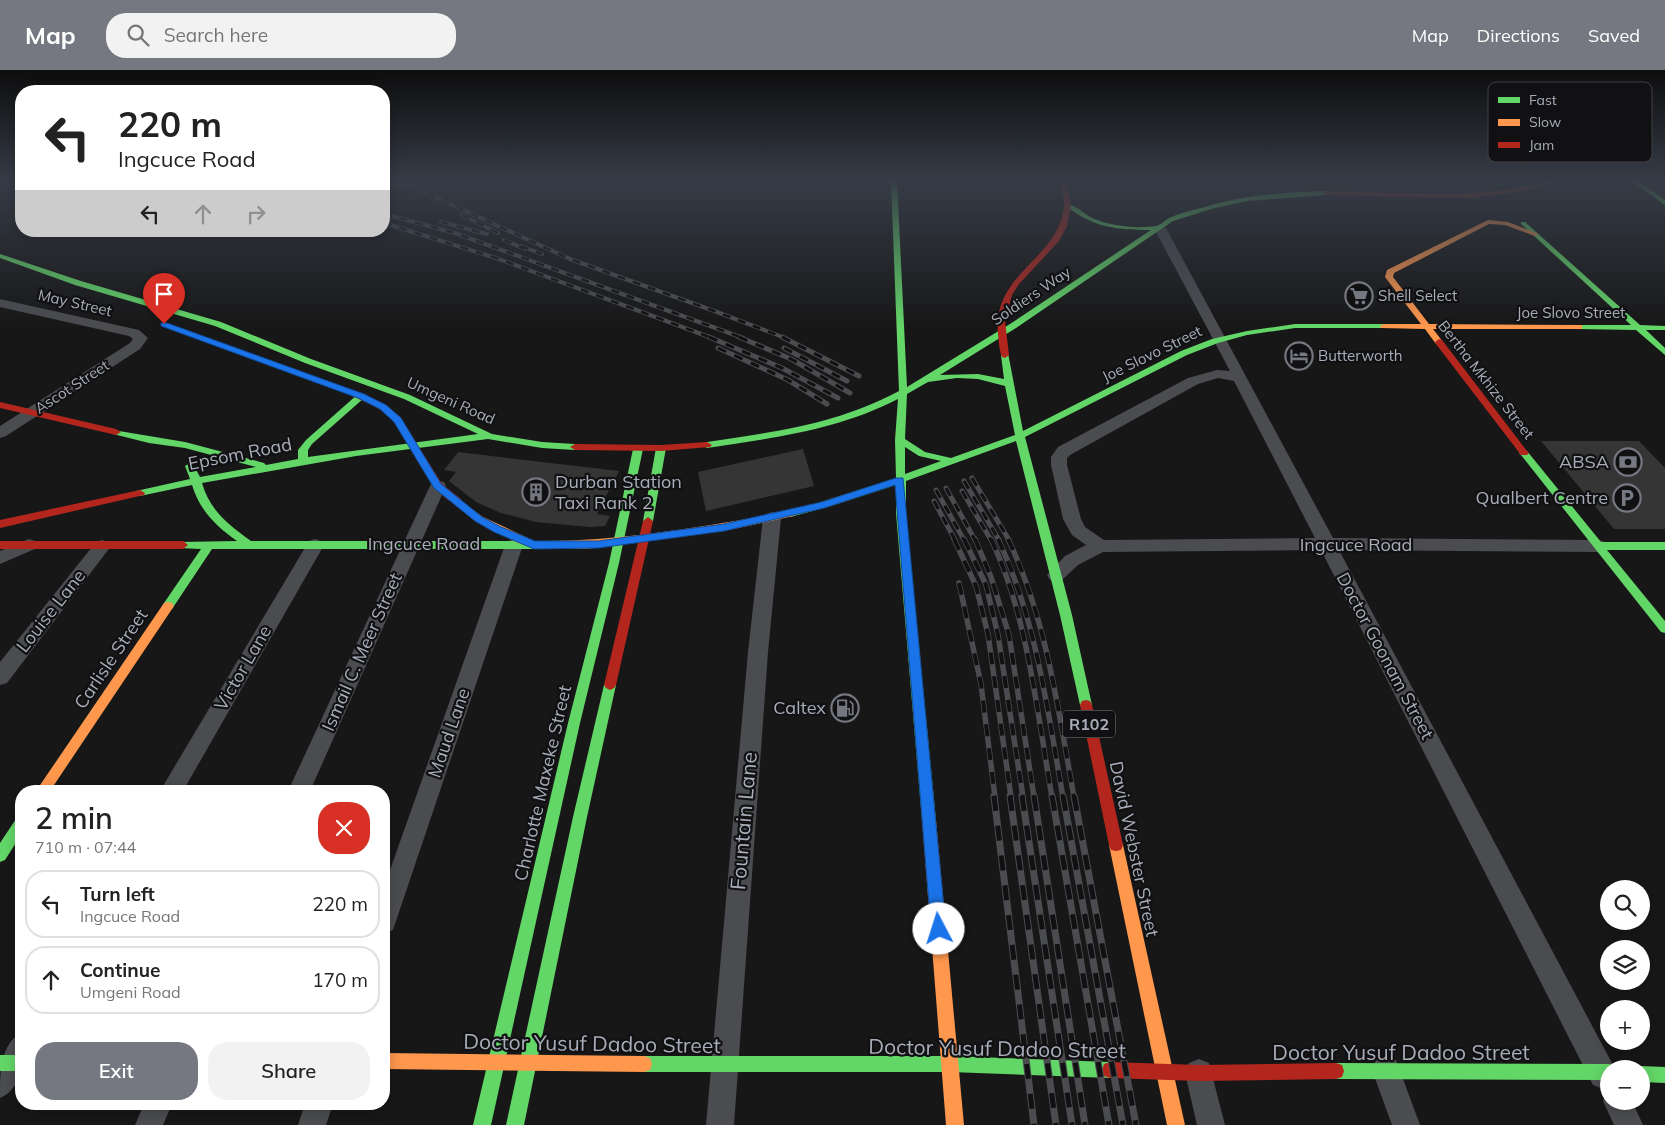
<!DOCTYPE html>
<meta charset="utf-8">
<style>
:root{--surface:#fff;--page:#f2f2f2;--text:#222;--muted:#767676;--line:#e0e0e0;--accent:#757880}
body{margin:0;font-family:Mulish,sans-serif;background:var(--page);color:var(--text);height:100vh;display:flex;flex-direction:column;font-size:19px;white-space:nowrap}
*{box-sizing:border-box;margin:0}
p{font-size:16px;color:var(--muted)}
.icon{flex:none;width:28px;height:28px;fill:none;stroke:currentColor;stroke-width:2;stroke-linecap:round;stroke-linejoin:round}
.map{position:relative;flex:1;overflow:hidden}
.panel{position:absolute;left:15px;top:715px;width:375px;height:325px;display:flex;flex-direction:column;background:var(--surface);border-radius:20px;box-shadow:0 2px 12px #0003}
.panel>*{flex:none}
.banner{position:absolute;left:15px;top:15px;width:375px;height:152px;border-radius:20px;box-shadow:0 2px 12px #0003;background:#fff;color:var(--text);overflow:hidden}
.buttons{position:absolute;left:1600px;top:810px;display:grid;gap:10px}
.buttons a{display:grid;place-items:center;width:50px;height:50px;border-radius:50%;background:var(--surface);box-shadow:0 2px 12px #0003;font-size:25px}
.pin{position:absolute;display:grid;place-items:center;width:42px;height:42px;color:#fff;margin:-51px -21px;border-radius:50% 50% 50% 0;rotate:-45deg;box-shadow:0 0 5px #0007}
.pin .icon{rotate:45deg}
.me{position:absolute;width:55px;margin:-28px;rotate:355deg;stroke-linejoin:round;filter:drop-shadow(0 0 4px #0008)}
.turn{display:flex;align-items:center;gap:18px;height:105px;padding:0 20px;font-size:22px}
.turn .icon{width:65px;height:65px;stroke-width:2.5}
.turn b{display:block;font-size:35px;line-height:42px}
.lanes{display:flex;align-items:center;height:48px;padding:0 20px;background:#0003;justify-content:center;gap:25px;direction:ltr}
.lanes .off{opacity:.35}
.round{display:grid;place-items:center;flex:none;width:52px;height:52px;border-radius:20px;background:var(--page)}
.summary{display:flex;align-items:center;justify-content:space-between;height:85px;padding:0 20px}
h1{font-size:30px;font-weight:600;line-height:38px}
.cta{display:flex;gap:10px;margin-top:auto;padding:10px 20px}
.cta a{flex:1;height:58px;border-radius:20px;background:var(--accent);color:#fff;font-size:20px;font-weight:600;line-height:58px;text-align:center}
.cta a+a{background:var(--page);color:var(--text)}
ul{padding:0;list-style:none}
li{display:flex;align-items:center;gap:15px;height:68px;margin:0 10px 8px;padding:0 10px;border:2px solid var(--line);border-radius:20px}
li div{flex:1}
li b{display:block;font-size:19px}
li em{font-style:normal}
header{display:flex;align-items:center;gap:30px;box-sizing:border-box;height:70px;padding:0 25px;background:var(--accent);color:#fff}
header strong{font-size:24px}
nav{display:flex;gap:28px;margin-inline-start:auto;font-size:18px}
.search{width:350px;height:45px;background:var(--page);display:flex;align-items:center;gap:12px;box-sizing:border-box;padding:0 18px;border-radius:20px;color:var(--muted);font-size:19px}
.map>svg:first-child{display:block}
.green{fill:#1d241e}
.building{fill:#353536}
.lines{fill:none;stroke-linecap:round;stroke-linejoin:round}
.street{fill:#4b4c50;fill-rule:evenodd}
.fast{fill:#63d668;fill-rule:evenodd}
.slow{fill:#ff974d;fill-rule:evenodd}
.jam{fill:#b3261e;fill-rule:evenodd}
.rail-far3-casing{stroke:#4b4c4f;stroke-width:4}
.rail-far2-casing{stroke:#4b4c4f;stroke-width:5}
.rail-far1-casing{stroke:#4b4c4f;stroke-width:5.5}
.rail-casing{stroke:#4b4c4f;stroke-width:7}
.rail-far3{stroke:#111113;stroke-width:2.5;stroke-dasharray:8;stroke-linecap:butt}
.rail-far2{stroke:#111113;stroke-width:3;stroke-dasharray:9;stroke-linecap:butt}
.rail-far1{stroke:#111113;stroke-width:4;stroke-dasharray:12;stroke-linecap:butt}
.rail{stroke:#111113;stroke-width:5;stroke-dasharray:15;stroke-linecap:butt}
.route{fill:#1a73e8;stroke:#114b97}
.labels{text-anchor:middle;stroke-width:4.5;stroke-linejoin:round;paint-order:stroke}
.far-street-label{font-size:15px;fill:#a8adb8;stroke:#111113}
.far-poi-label{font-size:15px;fill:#a8adb8;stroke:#111113;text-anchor:start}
.shield{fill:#111113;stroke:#7b7e86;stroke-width:1}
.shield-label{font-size:16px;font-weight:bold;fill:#a8adb8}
.street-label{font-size:18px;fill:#a8adb8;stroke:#111113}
.poi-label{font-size:18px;fill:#a8adb8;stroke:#111113;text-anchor:end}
.near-street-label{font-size:21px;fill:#a8adb8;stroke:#111113}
.key{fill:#111113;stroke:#3e4045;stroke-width:1}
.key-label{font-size:14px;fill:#a8adb8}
</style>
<header>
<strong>Map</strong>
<div class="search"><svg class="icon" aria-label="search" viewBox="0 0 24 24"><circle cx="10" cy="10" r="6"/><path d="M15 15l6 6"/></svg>Search here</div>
<nav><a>Map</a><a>Directions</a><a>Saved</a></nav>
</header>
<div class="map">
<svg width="1665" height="1055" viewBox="0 0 1665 1055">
<rect width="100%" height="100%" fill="#171717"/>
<polygon class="green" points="980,110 1043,110 1046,129 983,129"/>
<g class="building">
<polygon points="1541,371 1639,371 1665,398 1665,459 1614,459"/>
<polygon points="803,379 814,416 706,441 698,402"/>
<polygon points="458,382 619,401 597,444 610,446 605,456 590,457 536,452 501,443 476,432 449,411 456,402 444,400"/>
</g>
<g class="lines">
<g class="street">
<path d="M 1160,154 L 1166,158 L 1333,468 L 1599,470 L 1605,472 L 1608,476 L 1605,480 L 1599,482 L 1339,480 L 1613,995 L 1614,999 L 1609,999 L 1609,1017 L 1603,1019 L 1593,1015 L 1321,480 L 1103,482 L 1078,495 L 1062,510 L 1056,512 L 1050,510 L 1047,505 L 1065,486 L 1086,475 L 1072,465 L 1063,449 L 1051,395 L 1051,387 L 1058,377 L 1188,308 L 1217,300 L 1230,301 L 1154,158 ZM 1218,308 L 1234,311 L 1315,468 L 1104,470 L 1085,457 L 1081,449 L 1067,395 L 1067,388 L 1070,385 L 1198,314 Z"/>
<polygon points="0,229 139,260 148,268 140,279 6,366 0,368 0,356 130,273 133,269 129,266 0,237"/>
<polygon points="438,411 444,412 446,416 310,721 288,721 430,416 432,412"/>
<polygon points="772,442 778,444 781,448 768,582 734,1055 706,1055 748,582 763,448 766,444"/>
<polygon points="29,469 35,471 38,475 35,479 0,494 0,481"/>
<polygon points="315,469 321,471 324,475 183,721 160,721 309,471"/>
<polygon points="514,469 520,471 523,475 396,851 393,860 384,863 384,817 505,475 508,471"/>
<polygon points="102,470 108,472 111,476 108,480 7,613 0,615 0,592 96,472"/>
<path d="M 21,963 C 22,986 25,1018 0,1028 C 0,1004 0,974 21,963 Z"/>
<polygon points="1386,986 1396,990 1420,1055 1392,1055 1372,1000 1376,990"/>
<polygon points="1199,989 1209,993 1225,1055 1197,1055 1185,1003 1189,993"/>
<polygon points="1609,1020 1609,1031 1632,1031 1643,1055 1614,1055 1603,1031"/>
<polygon points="144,1034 172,1034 163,1055 135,1055"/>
<polygon points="305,1034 333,1034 326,1055 298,1055"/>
</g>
<g class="fast">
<path d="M 891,110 L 897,110 L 907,317 L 1010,254 L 1151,160 C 1117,160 1094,158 1066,136 L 1066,134 C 1074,133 1084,144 1092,148 C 1110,156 1136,159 1156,156 C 1161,155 1164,151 1169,148 C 1180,143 1193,140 1205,137 C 1244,125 1285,122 1326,121 L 1329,123 L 1326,125 L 1247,131 L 1211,139 L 1173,151 L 1016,258 L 940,305 L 978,304 L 1004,309 L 1001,285 L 1005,282 L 1008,283 L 1023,361 L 1181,281 L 1212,269 L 1247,261 L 1295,254 L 1384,254 L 1388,256 L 1384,258 L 1295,258 L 1247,265 L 1218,273 L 1187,285 L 1025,367 L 1072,545 L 1092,635 L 1090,639 L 1086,640 L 1082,639 L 1080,635 L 1060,545 L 1016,371 L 906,411 L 906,443 L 936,750 L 934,754 L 929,756 L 924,754 L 922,750 L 896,443 L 896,415 L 828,437 L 790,447 L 785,444 L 786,442 L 821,432 L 896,408 L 895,370 L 898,329 C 838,360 773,368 707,378 L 702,375 L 707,372 C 774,362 838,354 899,321 ZM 957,308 L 978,309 L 1005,316 L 1015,365 L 951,388 L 925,382 L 905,369 L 907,324 L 928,312 ZM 905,377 L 919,386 L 941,391 L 905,404 Z"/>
<polygon points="1630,110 1637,110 1665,130 1665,135"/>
<polygon points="1521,152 1525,152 1640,255 1665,256 1665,260 1646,260 1665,278 1665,285 1636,260 1576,259 1576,255 1631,255 1521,154"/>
<path d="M 0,184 L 81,211 L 221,252 L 311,289 L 410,325 L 492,364 L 542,372 L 575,374 L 580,377 L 575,380 L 542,378 L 488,369 L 356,386 L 202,413 C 210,441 229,455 251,471 L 542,471 L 547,475 L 542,479 L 212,479 L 172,539 L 164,539 L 162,536 L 164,533 L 201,479 L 179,478 L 178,475 L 179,472 L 237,471 C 216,456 200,441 192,415 L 140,426 L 135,423 L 136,421 L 190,409 L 185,396 L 190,393 L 193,394 L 200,407 L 256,397 L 185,378 L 149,373 L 113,364 L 113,360 L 185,372 L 264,393 L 266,395 L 298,389 L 298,380 L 306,370 L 358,324 L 361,323 L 365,326 L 364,328 L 312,374 L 308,380 L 308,387 L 478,364 L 404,329 L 305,293 L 215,256 L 75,215 L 0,188 Z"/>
<polygon points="661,375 666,378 653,451 648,455 643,451 656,378"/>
<polygon points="638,376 643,379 619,493 580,653 491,1055 473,1055 568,653 609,493 633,379"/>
<polygon points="1524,380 1527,381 1601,472 1665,472 1665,480 1607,480 1665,551 1665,563 1661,562 1521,385 1519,383"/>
<polygon points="610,610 614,612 616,615 587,747 524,1055 506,1055 573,747 604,615 606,612"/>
<polygon points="21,747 21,765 5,790 0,792 0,773 16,749"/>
<rect x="0" y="985" width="21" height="16"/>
<polygon points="644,986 950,986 1110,992 1116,994 1118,1000 1116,1006 1110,1008 950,1002 644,1002 638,1000 636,994 638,988"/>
<polygon points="1336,993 1609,994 1615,996 1616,999 1609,999 1609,1010 1336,1009 1330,1007 1328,1001 1330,995"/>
<polygon points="1641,996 1665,997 1665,1013 1641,1012 1641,999 1635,999"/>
</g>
<g class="slow">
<polygon points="1488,150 1508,152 1539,164 1535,166 1505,155 1489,154 1394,203 1393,207 1429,254 1579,255 1582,255 1582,259 1433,259 1443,272 1439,275 1436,274 1425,259 1381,258 1380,256 1384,254 1421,254 1385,207 1387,200"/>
<polygon points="457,428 483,447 528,468 529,471 528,474 520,474 475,451 453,433 452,431"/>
<path d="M 790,441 L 794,442 L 795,444 L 794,446 L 724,461 L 586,479 L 542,479 L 537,475 L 542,471 C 625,471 709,456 790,441 Z"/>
<polygon points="168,532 172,533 174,536 172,539 50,721 36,721 164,533"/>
<polygon points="929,744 934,746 936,750 964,1055 946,1055 922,750 924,746"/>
<polygon points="1116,769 1121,770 1123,775 1185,1055 1167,1055 1109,775 1111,770"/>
<polygon points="384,983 644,986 650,988 652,994 650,1000 644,1002 384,999"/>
</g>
<g class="jam">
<path d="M 1060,110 L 1066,110 L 1071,135 L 1067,156 L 1059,171 L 1019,214 L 1012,225 L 1005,251 L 1009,285 L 1005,288 L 1002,287 C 999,280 999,272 998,264 C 992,202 1059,190 1064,136 C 1065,128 1061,118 1060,110 Z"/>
<path d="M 1550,110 L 1559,110 L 1529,120 L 1472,128 L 1326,125 L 1323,123 L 1326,121 C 1401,122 1477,132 1550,110 Z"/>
<polygon points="1439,269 1442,270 1527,381 1529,383 1527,385 1521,385 1436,274 1435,272"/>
<path d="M 355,321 L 386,335 L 401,348 L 442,414 L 461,429 L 462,431 L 461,433 C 437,439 407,368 395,352 C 384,339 367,333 352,326 L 351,324 Z"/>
<polygon points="0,332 116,359 121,362 116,365 0,338"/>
<polygon points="707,372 712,375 710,377 661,381 575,380 570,377 575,374 661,375"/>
<polygon points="140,420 145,423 144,425 0,458 0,450"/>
<polygon points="648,447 653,451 616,615 614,618 610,620 606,618 604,615 643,451"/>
<polygon points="0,471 183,471 188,475 183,479 0,479"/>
<polygon points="1086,630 1090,631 1092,635 1123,775 1121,780 1116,781 1111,780 1109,775 1080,635 1082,631"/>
<polygon points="1110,992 1199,995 1336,993 1342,995 1344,1001 1342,1007 1336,1009 1199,1011 1110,1008 1104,1006 1102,1000 1104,994"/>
</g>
<g class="rail-far3-casing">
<g id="rail-far3">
<polyline points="385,110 403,117"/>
<polyline points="398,110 570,189 717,242 785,268"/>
<polyline points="384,144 455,163 743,268"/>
<polyline points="462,145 498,163"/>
<polyline points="441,152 487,164"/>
<polyline points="384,153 496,188 712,268"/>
<polyline points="504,170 525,179"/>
<polyline points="521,176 542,184"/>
</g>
</g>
<g class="rail-far2-casing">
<g id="rail-far2">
<polyline points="709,267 782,298 838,328"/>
<polyline points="739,267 791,289 850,323"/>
<polyline points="782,267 859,306"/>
<polyline points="718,278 788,310 827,334"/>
<polyline points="784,278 847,311"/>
<polyline points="972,408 1009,470"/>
<polyline points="964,411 999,470"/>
<polyline points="946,418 975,470"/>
<polyline points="936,420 964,470"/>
<polyline points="962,421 991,470"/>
<polyline points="934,431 955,470"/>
</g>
</g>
<g class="rail-far1-casing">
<g id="rail-far1">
<polyline points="954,469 976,516 988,564 1011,727"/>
<polyline points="964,469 986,515 998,565 1023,727"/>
<polyline points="975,469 991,507 1009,565 1034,727"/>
<path d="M 991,469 C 1028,546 1037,643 1052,727"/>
<path d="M 998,469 C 1037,552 1047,638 1063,727"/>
<path d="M 1008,469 C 1047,550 1058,640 1074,727"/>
<polyline points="959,513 981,614 995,727"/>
</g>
</g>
<g class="rail-casing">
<g id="rail">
<polyline points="994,726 1034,1055"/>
<polyline points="1010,726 1056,1055"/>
<polyline points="1022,726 1072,1055"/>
<polyline points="1034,726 1085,1055"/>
<polyline points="1052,726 1109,1055"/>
<polyline points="1063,726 1123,1055"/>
<polyline points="1074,726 1136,1055"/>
</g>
</g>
<use href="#rail-far3" class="rail-far3"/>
<use href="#rail-far2" class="rail-far2"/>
<use href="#rail-far1" class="rail-far1"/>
<use href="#rail" class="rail"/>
</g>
<linearGradient id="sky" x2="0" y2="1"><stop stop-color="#0d0d0d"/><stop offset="0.43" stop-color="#363c47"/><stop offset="1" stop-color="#363c47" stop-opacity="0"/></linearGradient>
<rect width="1665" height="257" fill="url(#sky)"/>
<polygon class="route" points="161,253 167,253 364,324 386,335 401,348 441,414 482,447 501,457 535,471 598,471 724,454 822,432 896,408 903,408 946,859 944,864 939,866 934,864 931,859 895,415 824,438 724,461 598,478 534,479 494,462 475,451 434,418 394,352 380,339 358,328 161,256"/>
<defs>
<g id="supermarket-ring" transform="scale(1.4375)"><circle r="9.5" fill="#111113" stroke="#757880" stroke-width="1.5"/><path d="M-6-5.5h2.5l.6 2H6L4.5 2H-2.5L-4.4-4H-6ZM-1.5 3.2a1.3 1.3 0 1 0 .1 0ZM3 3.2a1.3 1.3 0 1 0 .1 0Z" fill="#757880"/></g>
<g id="hotel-ring" transform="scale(1.4375)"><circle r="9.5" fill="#111113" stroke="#757880" stroke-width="1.5"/><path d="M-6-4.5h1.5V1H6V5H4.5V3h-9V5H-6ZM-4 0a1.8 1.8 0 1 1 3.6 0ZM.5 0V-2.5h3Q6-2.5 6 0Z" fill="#757880"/></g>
<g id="bank-ring" transform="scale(1.4375)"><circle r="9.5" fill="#111113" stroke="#757880" stroke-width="1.5"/><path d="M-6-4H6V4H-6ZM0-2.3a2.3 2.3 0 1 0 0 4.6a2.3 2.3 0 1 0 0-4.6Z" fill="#757880"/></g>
<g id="building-ring" transform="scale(1.4375)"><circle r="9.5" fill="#111113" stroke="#757880" stroke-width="1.5"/><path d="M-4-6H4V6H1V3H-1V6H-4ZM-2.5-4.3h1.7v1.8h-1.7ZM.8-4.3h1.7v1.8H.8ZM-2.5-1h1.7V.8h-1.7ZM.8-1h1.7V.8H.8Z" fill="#757880"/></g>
<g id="parking-ring" transform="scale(1.4375)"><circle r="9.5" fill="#111113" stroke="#757880" stroke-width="1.5"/><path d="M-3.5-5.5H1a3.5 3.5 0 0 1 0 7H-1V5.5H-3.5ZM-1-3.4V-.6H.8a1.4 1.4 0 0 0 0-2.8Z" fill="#757880"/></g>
<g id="fuel-ring" transform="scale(1.4375)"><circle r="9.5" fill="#111113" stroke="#757880" stroke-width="1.5"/><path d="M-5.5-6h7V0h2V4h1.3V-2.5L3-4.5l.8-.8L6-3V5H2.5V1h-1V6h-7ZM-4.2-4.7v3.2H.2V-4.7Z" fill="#757880"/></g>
</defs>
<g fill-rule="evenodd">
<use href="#supermarket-ring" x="1359" y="226"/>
<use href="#hotel-ring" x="1299" y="286"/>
<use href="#bank-ring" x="1628" y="392"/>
<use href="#building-ring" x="536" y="422"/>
<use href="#parking-ring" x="1627" y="428"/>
<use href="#fuel-ring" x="845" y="638"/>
</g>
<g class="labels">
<g class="far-street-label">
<text transform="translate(1031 226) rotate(-34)" y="5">Soldiers Way</text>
<text transform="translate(75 233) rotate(13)" y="5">May Street</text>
<text x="1571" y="248">Joe Slovo Street</text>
<text transform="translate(1152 284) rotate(-26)" y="5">Joe Slovo Street</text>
<text transform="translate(1486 310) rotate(52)" y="5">Bertha Mkhize Street</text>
<text transform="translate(72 317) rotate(-33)" y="5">Ascot Street</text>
<text transform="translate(451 331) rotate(24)" y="5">Umgeni Road</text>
</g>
<g class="far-poi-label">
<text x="1378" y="231">Shell Select</text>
<text x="1318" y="291">Butterworth</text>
</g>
<rect class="shield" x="1063" y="640.5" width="52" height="27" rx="4"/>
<g class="shield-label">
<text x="1089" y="660">R102</text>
</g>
<g class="street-label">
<text transform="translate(240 384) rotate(-11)" y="6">Epsom Road</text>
<text x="424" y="480">Ingcuce Road</text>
<text x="1356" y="481">Ingcuce Road</text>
<text transform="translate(51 541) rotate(-52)" y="6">Louise Lane</text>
<text transform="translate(362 582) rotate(-66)" y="6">Ismail C. Meer Street</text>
<text transform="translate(1385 586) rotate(62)" y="6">Doctor Goonam Street</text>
<text transform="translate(111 589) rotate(-56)" y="6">Carlisle Street</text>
<text transform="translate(243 598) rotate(-60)" y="6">Victor Lane</text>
<text transform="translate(449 663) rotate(-71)" y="6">Maud Lane</text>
<text transform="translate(543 713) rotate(-77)" y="6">Charlotte Maxeke Street</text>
<text transform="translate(1134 779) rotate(78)" y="6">David Webster Street</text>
</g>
<g class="poi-label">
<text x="1609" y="398">ABSA</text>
<text x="555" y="418" text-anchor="start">Durban Station<tspan x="555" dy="21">Taxi Rank 2</tspan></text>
<text x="1608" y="434">Qualbert Centre</text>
<text x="826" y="644">Caltex</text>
</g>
<g class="near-street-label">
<text transform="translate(744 751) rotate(-85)" y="7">Fountain Lane</text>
<text transform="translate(592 974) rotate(1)" y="7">Doctor Yusuf Dadoo Street</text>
<text transform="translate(997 979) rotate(1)" y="7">Doctor Yusuf Dadoo Street</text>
<text x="1401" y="990">Doctor Yusuf Dadoo Street</text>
</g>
</g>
<rect x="1488" y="12" width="164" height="80" rx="8" class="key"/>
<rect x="1498" y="27" width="22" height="6" fill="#63d668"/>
<rect x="1498" y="49" width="22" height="7" fill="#ff974d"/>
<rect x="1498" y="72" width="22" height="6" fill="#b3261e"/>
<g class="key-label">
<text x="1529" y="35">Fast</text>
<text x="1529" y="57">Slow</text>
<text x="1529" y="80">Jam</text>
</g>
</svg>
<div class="buttons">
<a><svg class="icon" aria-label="search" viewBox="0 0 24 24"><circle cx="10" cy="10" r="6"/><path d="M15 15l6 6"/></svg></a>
<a><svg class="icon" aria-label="layers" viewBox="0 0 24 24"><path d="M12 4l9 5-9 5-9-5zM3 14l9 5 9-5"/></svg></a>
<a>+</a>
<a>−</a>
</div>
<div class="pin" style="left:164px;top:254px;background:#d93025"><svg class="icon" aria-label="arrive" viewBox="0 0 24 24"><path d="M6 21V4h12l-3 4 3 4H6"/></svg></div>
<svg class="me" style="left:939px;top:859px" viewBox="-20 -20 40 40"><circle r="19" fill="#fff"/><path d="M0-13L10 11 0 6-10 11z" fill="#1a73e8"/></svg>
<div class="banner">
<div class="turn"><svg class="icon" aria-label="left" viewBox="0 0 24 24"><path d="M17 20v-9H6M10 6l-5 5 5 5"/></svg><div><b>220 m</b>Ingcuce Road</div></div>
<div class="lanes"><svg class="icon" aria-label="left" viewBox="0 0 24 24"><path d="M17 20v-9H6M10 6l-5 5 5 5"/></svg><svg class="icon off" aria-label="ahead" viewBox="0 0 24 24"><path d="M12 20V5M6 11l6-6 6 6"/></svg><svg class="icon off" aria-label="right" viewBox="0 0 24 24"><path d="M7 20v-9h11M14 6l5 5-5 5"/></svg></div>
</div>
<section class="panel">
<div class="summary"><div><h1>2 min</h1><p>710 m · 07:44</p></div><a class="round" style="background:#d93025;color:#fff"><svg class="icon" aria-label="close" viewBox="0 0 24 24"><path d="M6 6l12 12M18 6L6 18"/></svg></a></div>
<ul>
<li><svg class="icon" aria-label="left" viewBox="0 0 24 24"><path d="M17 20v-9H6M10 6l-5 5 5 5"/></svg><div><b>Turn left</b><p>Ingcuce Road</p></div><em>220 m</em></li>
<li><svg class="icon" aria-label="ahead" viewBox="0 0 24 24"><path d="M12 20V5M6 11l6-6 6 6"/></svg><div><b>Continue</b><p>Umgeni Road</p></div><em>170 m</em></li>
</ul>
<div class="cta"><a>Exit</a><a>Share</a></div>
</section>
</div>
